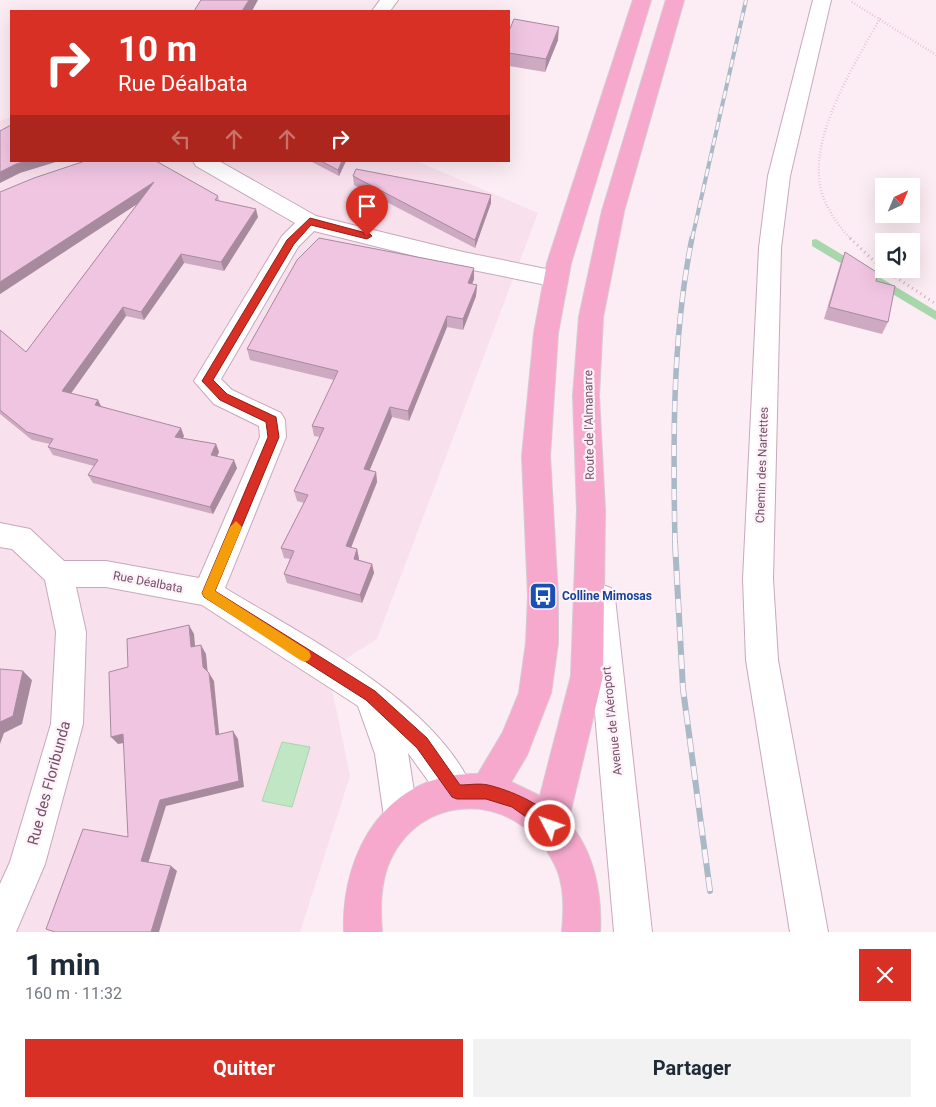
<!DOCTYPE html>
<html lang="fr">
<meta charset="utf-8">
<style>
:root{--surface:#fff;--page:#f2f2f3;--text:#1f2937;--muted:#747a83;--accent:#d93025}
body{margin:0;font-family:Roboto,sans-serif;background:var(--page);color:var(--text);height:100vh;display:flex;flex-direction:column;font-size:19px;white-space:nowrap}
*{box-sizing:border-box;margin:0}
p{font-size:16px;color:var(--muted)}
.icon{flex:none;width:28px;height:28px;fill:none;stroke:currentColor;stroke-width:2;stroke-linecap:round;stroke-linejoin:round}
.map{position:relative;height:932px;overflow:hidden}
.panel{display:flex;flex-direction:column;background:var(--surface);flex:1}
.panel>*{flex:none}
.guide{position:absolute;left:10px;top:10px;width:500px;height:152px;border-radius:0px;box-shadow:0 5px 20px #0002;background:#d93025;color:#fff;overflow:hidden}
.needle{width:32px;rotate:44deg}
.tools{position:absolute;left:875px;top:178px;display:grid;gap:10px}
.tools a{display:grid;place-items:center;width:45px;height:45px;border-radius:0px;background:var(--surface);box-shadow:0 5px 20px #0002;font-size:25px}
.pin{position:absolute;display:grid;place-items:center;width:42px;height:42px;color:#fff;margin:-51px -21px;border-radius:50% 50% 50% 0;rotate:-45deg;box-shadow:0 0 5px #0007}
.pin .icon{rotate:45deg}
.me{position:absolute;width:55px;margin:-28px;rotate:311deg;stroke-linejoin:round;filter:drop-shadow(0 0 4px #0008)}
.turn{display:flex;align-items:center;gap:18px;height:105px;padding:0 25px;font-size:22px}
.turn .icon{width:65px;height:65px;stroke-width:2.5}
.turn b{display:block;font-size:35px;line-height:42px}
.lanes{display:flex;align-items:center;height:48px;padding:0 25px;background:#0003;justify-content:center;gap:25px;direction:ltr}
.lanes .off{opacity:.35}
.round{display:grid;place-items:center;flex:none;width:52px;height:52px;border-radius:0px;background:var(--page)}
.headline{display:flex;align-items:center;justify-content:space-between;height:85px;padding:0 25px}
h1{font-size:30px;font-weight:700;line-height:38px}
.primary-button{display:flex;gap:10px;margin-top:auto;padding:10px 25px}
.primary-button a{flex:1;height:58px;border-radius:0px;background:var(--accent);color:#fff;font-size:20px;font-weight:700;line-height:58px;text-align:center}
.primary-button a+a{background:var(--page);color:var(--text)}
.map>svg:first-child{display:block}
.residential{fill:#f8e0ed}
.water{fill:#c0e6c3;stroke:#a7d7ab}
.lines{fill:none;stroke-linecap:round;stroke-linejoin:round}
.stream{fill:#a7d7ab;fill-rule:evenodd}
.minor-casing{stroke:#c7a9bd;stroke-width:2}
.secondary-casing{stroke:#cba8be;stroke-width:2}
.primary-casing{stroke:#d6cad3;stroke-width:2}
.path-far1{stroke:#d6a7c8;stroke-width:2.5;stroke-dasharray:0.5 2.5;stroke-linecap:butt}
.path{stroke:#d6a7c8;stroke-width:3;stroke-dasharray:1 4;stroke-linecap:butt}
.minor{fill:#fff;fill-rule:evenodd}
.secondary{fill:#fff;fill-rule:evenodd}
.primary{fill:#f6a9cc;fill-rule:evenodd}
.rail-far2-casing{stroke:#a9b9c7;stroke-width:4}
.rail-far1-casing{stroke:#a9b9c7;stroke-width:5.5}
.rail-casing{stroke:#a9b9c7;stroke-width:6}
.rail-far2{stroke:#fef3f8;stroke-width:2.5;stroke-dasharray:8;stroke-linecap:butt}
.rail-far1{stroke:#fef3f8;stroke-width:4;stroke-dasharray:11;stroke-linecap:butt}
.rail{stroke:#fef3f8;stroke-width:4.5;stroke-dasharray:14;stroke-linecap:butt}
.wall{fill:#cea9c2}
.shaded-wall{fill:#a88a9e}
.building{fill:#f0c5e2;stroke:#a88a9e}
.route{fill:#d93025;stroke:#8d1f18}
.slow{fill:#f59e0b}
.labels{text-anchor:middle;stroke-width:4.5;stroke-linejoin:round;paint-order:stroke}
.street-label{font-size:12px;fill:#774f6c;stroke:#fef3f8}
.transit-label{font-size:12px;font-weight:bold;fill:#164399;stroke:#fef3f8;text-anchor:start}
.near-street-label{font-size:15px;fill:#774f6c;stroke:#fef3f8}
</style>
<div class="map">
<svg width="936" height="932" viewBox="0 0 936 932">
<rect width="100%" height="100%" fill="#fcecf3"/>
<polygon class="residential" points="11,117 11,161 416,161 538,213 377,639 328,670 350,776 300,932 0,932 0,121"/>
<polygon class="water" points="282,742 310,747 292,807 262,801"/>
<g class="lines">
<polygon class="stream" points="816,239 936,311 936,320 812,246 812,240"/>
<g class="minor-casing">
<g id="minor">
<polygon points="380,0 398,0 390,11 372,11"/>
<polygon points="813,0 831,0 790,176 781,248 773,579 778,660 828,932 790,932 746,660 743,579 759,248 768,176"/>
<path d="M 193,161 L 219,161 L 316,216 L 463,252 L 556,271 L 564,273 L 568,279 L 564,285 L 556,287 L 463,268 L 314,231 L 298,247 L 221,379 L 232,390 L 281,413 L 285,420 L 286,437 L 225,588 C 305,637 437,702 474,792 L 469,804 L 457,809 L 445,804 L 408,753 L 418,817 L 413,829 L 401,834 L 389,829 L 384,817 L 375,754 L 358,706 L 202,605 L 106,587 L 76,587 L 86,632 L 83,724 L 45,864 L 16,932 L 0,932 L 0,884 L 10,862 L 51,724 L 56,632 L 45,580 L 12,549 L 0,547 L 0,523 L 30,529 L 64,561 L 106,561 L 199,578 L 260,437 L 259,426 L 214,404 L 194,381 L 282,236 L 295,223 L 196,166 Z"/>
</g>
</g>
<g class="secondary-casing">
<polygon id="secondary" points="600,584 611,588 615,598 652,932 614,932 585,598 589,588"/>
</g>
<g class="primary-casing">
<path id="primary" d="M 633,0 L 651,0 L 571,263 L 558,333 L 550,456 L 558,596 L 558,643 L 551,693 L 527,755 L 511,782 L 540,796 L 571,676 L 577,510 L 573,396 L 579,317 L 602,211 L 666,0 L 684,0 L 624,211 L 603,317 L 599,396 L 605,510 L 603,676 L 568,822 C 594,851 602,894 600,932 L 562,932 C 564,910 565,885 555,865 C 519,790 417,788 387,868 C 380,889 380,910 382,932 L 344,932 C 341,851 388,771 478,774 L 503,732 L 519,693 L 526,643 L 528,596 L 522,456 L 534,333 L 547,263 Z"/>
</g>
<g class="path-far1">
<polyline points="852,2 936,55"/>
<path d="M 851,239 C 838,226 826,208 821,190 C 808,136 855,64 880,18"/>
</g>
<polyline class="path" points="850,238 879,266 936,304"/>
<use href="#minor" class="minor"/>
<use href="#secondary" class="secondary"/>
<use href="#primary" class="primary"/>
<g class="rail-far2-casing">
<polyline id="rail-far2" points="692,239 746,0"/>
</g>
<g class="rail-far1-casing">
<path id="rail-far1" d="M 675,544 C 673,442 672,338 692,238"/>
</g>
<g class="rail-casing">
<polyline id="rail" points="675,543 683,689 710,891"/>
</g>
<use href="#rail-far2" class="rail-far2"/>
<use href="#rail-far1" class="rail-far1"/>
<use href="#rail" class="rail"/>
</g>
<g class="wall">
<polygon points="509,31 558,40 545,72 509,66"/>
<polygon points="310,161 346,161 339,176"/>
<polygon points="353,176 491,195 491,203 475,248 354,185"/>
<polygon points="0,192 218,196 219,201 258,217 224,271 184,263 144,320 126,316 71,393 98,400 101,406 184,436 183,438 216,444 219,452 217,456 237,468 213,514 93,483 88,475 94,466 53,455 48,447 50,444 32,440 0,414 0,330 26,352 137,204 0,294"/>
<polygon points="845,252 876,281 888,322 882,334 824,319 840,265"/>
<polygon points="474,268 474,279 472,284 477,285 476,296 463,330 447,327 409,421 392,417 369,470 376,472 377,482 351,548 357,549 359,559 359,560 372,564 374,573 362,603 287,583 284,574 290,559 284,558 281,548 304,503 297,501 294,491 320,437 314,436 312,426 334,380 250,360 247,349"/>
</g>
<g class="shaded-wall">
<polygon points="249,0 258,0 252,11 242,11"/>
<polygon points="559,27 558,40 545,72 546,59"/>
<polygon points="26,161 59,161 20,173 0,183 0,172 16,164"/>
<polygon points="342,161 346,161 339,176 338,170"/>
<polygon points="154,182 157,191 0,294 0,282"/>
<polygon points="491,195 491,203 475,248 475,240"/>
<polygon points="256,209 258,217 224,271 221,262"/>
<polygon points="181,254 184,263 144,320 141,312"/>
<polygon points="474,268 474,279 468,294 468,283"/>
<polygon points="477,285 476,296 463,330 463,319"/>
<polygon points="123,307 126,316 67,399 62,391"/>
<polygon points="447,316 447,327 409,421 408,411"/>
<polygon points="98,400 102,409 95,405"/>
<polygon points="390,407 392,417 366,479 364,469"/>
<polygon points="181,428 184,436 179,445 175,437"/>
<polygon points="216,444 219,452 214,463 211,455"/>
<polygon points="234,460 237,468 213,514 210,507"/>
<polygon points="376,472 377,482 348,555 346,546"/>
<polygon points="357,549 359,559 356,568 354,559"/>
<polygon points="372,564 374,573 362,603 360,595"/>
<polygon points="189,625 194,634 196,656 191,647"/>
<polygon points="201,645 206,654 208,675 203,667"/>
<polygon points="23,671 32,680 22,724 4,733 0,744 0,722"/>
<polygon points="209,673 214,681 220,743 216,735"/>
<polygon points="233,731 238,739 244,787 166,806 147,867 141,861 160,800"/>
<polygon points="123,734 129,742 118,744 111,737"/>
<polygon points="171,866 177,871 159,932 151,932"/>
</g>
<g class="building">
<polygon points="201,0 249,0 242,11 194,11"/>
<polygon points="514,19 559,27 546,59 509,53 509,31"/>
<polygon points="11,125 11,161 26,161 16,164 0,172 0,131"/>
<polygon points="85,161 156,161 218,196 215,200 256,209 221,262 181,254 141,312 123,307 62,391 98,400 95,405 181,428 175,437 216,444 211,455 234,460 210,507 88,475 98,460 48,447 53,439 27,432 0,410 0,330 26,352 154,182 0,282 0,192 34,178"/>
<polygon points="321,161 342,161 338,170"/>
<polygon points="356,169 491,195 475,240 353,176"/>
<polygon points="319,238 474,268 468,283 477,285 463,319 447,316 408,411 390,407 364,469 376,472 346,546 357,549 354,559 372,564 360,595 284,574 294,551 281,548 308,495 294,491 324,428 312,426 338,371 247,349 297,260"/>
<polygon points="845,252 878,273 876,281 895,286 888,322 829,307"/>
<polygon points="189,625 191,647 201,645 203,667 209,673 216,735 233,731 239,781 160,800 141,861 171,866 151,932 55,932 46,929 83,829 128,837 123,734 111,737 109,672 128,667 127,639"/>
<polygon points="0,669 23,671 13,716 0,722"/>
</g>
<path class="route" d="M 310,218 L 370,234 L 372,236 L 367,239 L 311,225 L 294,244 L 213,380 L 227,394 L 276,417 L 279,437 L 215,591 L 375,691 L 427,738 L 460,785 C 469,785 479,783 488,785 C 509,790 548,805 557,826 L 555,832 L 550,834 L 512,807 L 486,799 L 457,799 L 452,797 L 417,748 L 366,700 L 204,597 L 202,593 L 268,437 L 266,422 L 220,400 L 202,381 L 287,240 Z"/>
<polygon class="slow" points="236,521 242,527 215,591 309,651 311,656 309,660 305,662 300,660 204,597 202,593 230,527"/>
<defs>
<g id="bus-square" transform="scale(1.4375)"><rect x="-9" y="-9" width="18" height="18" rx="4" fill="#1a4fb4" stroke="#fef3f8"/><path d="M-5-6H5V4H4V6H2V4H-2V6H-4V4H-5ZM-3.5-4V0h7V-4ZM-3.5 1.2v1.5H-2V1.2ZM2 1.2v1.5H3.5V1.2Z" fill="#fff"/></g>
</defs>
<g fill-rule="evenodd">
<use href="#bus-square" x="543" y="596"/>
</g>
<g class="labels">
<g class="street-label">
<text transform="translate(589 425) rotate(-91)" y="4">Route de l'Almanarre</text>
<text transform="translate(762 465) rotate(-88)" y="4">Chemin des Nartettes</text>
<text transform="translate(148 582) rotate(11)" y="4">Rue Déalbata</text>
<text transform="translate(612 721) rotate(-96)" y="4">Avenue de l'Aéroport</text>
</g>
<g class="transit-label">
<text x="562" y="600">Colline Mimosas</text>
</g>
<g class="near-street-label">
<text transform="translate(49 783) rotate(-75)" y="5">Rue des Floribunda</text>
</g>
</g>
</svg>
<div class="tools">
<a><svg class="needle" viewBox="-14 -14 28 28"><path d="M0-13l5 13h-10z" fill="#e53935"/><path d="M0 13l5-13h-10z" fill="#747a83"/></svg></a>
<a><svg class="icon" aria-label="sound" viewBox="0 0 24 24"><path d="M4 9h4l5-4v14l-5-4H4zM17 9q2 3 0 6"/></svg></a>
</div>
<div class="pin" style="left:367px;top:236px;background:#d93025"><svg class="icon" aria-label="arrive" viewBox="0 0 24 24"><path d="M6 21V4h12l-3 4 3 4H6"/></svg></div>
<svg class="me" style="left:550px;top:826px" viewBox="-20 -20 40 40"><circle r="17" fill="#d93025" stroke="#fff" stroke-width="3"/><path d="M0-11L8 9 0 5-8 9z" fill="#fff"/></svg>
<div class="guide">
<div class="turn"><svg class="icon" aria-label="right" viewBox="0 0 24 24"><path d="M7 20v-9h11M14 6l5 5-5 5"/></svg><div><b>10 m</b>Rue Déalbata</div></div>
<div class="lanes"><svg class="icon off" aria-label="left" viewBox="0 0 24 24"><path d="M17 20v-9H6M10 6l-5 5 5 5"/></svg><svg class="icon off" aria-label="ahead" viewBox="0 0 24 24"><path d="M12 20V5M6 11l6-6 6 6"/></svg><svg class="icon off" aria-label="ahead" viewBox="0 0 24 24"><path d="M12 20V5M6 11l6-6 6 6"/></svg><svg class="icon" aria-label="right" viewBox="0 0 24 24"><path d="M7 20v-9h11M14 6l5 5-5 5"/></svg></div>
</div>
</div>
<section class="panel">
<div class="headline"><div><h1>1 min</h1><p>160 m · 11:32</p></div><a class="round" style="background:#d93025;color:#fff"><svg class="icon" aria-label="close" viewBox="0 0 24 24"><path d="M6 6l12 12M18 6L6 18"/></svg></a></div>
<div class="primary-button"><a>Quitter</a><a>Partager</a></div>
</section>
